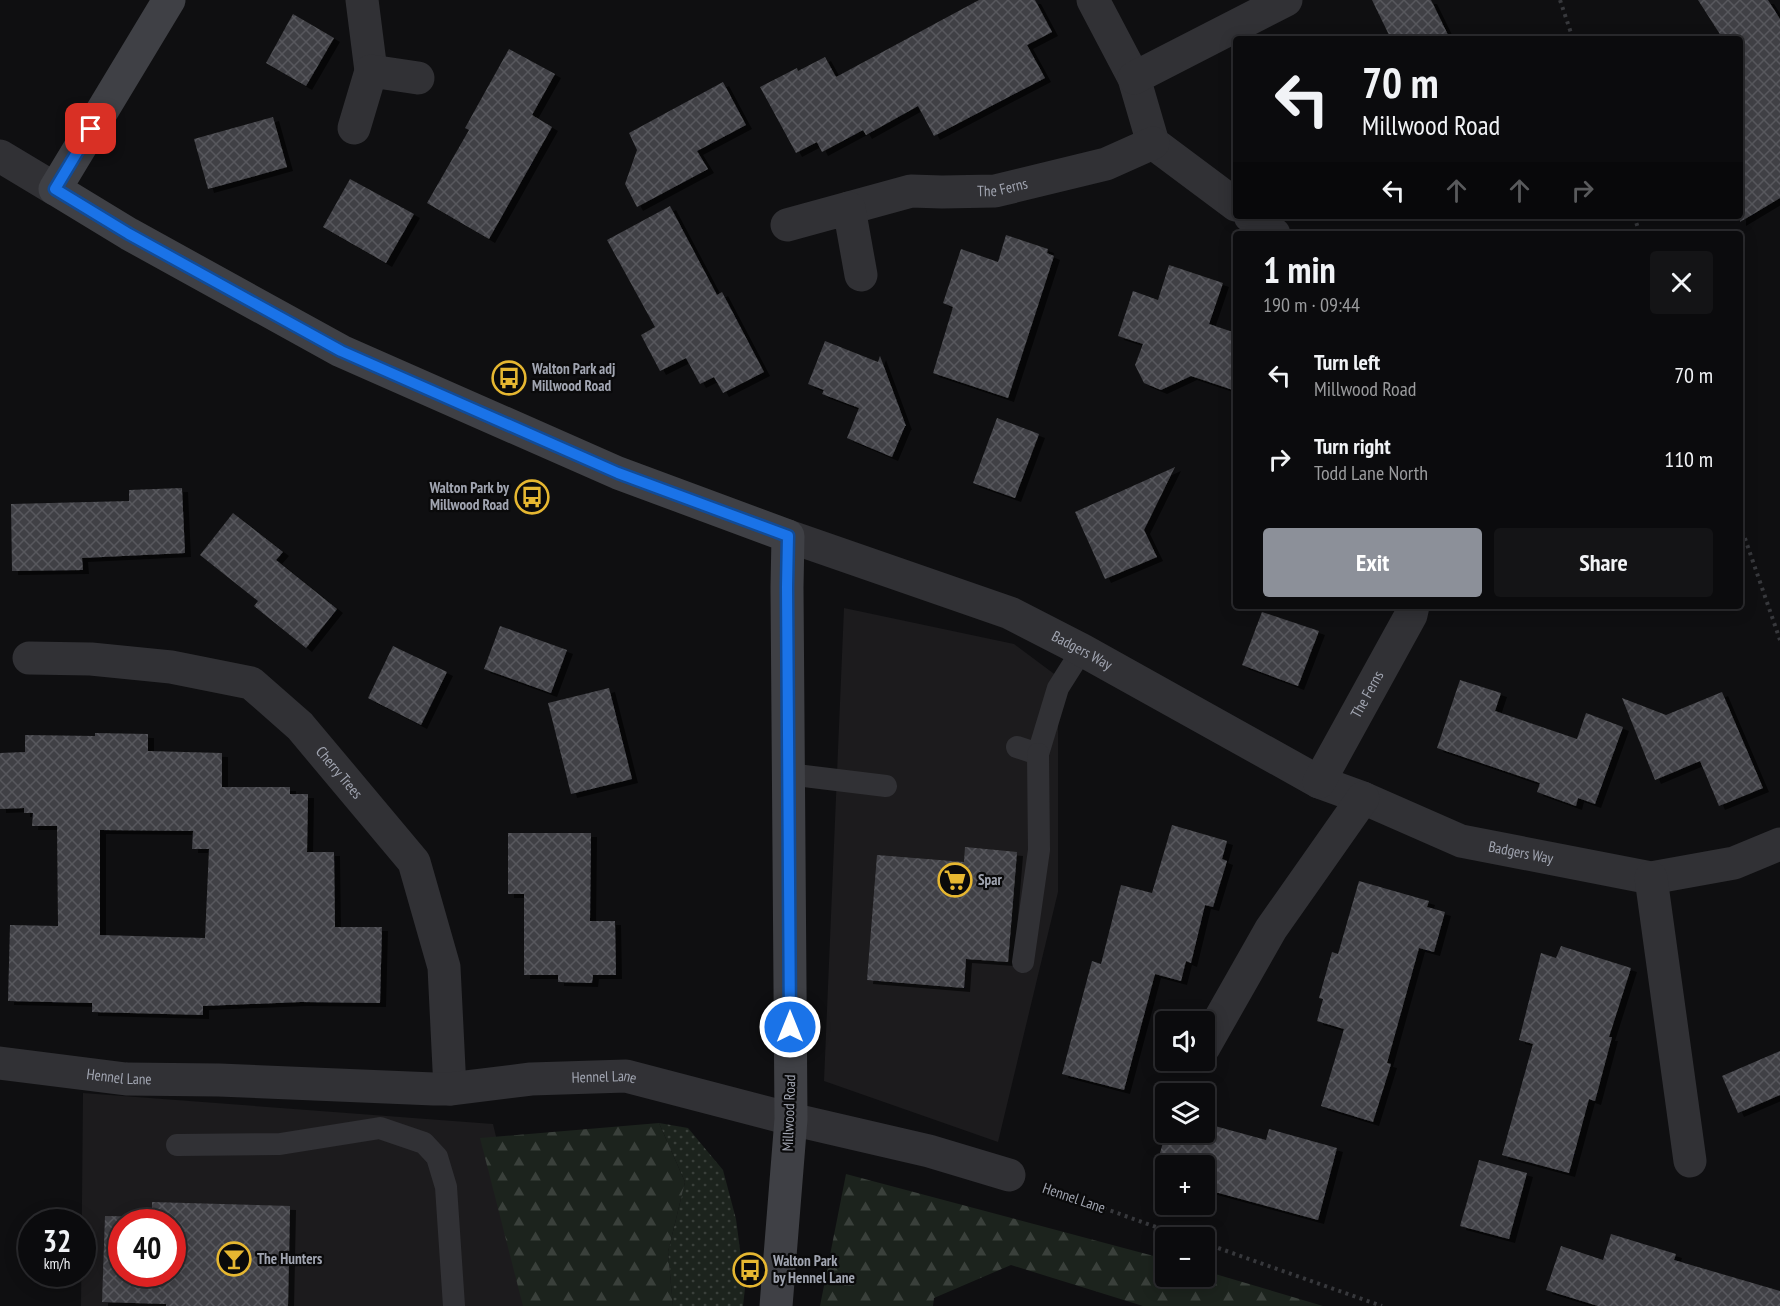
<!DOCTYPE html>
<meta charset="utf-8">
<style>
:root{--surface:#0b0b0d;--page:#141416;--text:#f1f3f6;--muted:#9a9b9d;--line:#2b2b2e;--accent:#8c9099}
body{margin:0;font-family:"PT Sans Narrow",sans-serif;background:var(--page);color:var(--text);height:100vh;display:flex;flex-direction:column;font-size:22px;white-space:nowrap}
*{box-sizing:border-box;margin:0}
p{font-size:20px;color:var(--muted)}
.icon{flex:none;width:33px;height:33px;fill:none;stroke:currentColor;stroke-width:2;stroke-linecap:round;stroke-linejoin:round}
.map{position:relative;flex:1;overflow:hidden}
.sheet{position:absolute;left:1233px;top:231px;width:510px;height:378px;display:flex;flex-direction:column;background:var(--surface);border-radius:6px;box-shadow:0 3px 15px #0003,0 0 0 2px var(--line)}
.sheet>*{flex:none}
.banner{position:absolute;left:1233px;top:36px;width:510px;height:183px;border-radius:6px;box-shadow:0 3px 15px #0003,0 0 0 2px var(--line);background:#0b0b0d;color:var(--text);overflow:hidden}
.buttons{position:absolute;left:1155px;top:1011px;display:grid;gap:12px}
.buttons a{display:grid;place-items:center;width:60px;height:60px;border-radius:6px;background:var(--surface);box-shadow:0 3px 15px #0003,0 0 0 2px var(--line);font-size:30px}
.speed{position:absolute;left:18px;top:1209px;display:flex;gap:12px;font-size:30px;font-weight:700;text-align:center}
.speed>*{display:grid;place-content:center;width:78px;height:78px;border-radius:50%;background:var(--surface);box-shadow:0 3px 15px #0003,0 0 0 2px var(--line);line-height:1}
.speed small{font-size:15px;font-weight:400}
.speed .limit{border:9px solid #d22;background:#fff;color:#111}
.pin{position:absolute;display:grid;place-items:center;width:51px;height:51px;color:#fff;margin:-26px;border-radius:12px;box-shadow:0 3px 9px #0006}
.me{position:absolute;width:66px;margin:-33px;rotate:0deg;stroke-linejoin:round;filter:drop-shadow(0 0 4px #0008)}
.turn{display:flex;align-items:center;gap:21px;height:126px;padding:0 30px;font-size:27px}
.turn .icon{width:78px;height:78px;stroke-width:2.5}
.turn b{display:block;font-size:42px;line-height:51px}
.lanes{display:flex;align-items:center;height:57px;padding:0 30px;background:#0003;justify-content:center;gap:30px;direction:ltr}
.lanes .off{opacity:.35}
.round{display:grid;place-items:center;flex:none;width:63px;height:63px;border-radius:6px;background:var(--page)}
.headline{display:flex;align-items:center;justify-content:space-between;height:102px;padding:0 30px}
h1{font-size:36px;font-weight:700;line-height:45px}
.button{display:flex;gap:12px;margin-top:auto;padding:12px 30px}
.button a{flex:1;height:69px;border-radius:6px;background:var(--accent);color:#fff;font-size:24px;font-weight:700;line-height:69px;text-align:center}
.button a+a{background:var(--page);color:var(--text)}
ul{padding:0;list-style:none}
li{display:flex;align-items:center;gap:18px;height:84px;padding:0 30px}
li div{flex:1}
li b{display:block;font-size:22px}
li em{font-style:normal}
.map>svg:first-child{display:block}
.built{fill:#1c1b1d;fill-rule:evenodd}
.grass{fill:url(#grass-dots)}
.forest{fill:url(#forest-firs)}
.building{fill:url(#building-cross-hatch);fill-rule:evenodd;filter:url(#shadow)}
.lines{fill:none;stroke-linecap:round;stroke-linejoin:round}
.path{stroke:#37383c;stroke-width:4;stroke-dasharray:3 4.5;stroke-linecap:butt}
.lane{stroke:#313135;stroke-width:22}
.street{stroke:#313135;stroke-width:33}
.secondary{stroke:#3f4045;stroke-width:33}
.route-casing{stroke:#114b97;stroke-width:15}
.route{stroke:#1a73e8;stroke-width:10}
.labels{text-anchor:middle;stroke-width:4.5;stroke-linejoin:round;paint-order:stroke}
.street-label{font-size:15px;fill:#a1a5b1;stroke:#0a0a0b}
.poi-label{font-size:15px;font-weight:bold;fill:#a1a5b1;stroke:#0a0a0b;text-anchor:start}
</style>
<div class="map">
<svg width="1780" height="1306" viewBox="0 0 1780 1306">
<defs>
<pattern id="grass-dots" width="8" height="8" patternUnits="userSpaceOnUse" patternTransform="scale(1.5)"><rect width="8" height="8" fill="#1c231d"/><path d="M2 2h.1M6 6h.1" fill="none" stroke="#3a403b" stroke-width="1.8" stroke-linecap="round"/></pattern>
<pattern id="forest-firs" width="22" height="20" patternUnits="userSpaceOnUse" patternTransform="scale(1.5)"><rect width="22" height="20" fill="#1c231d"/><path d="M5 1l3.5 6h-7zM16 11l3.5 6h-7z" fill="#3a403b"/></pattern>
<pattern id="building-cross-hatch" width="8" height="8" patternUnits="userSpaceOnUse" patternTransform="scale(1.5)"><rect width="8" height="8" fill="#404045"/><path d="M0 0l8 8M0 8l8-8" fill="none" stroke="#58595d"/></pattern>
<filter id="shadow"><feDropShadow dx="6" dy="4" stdDeviation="0" flood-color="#0009"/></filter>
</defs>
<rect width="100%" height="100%" fill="#0f0f11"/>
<g class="built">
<polygon points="844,608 1014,644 1065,682 1058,688 1058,892 998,1142 824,1081"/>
<path d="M 83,1093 L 493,1124 L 537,1306 L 81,1306 ZM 122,1222 L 172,1222 L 172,1274 L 122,1274 Z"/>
</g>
<polygon class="grass" points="659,1123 688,1128 723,1170 736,1219 745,1288 743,1306 673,1306 668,1252 685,1182"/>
<g class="forest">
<polygon points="659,1123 685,1182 668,1252 673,1306 523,1306 480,1138"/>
<polygon points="846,1174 1165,1259 1166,1276 1204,1276 1205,1271 1323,1306 1143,1306 1011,1265 934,1298 933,1306 820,1306"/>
</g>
<g class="building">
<polygon points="979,0 1035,0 1052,32 1027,45 1045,78 934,136 918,106 866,135 863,130 822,152 817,142 796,153 760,87 797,68 798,71 825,57 836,77"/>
<polygon points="1372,0 1431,0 1450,39 1391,39"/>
<polygon points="1698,0 1768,0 1780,19 1780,198 1740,222 1740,39 1723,39"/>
<polygon points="293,14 334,38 306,86 266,63"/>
<polygon points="509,49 555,74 532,115 552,127 489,239 427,203 469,130 465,128"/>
<polygon points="723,82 746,125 697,151 708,169 637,207 625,184 637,150 629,133"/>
<polygon points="273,117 287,167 208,189 194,139"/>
<polygon points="350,179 414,214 386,263 323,227"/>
<polygon points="670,206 717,295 722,292 764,372 723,393 714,377 700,384 686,358 660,371 641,335 655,327 607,240"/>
<polygon points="1006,235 1048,249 1047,253 1054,256 1008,398 933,373 953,307 943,303 961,249 998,262"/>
<polygon points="1169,265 1223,283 1209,324 1236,333 1236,391 1191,376 1161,390 1144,383 1135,365 1143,344 1118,336 1133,291 1158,300"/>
<polygon points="825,341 878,362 880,356 906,426 905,426 892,457 847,438 859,408 822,394 824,390 808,384"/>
<polygon points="997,418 1039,434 1015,498 973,483"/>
<polygon points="1175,467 1144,530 1157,557 1105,579 1075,512"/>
<polygon points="182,488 185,553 82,558 83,570 12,571 11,504 129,501 129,490"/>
<polygon points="233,513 283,552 276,560 337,609 306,648 254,606 258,601 200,555"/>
<polygon points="1262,612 1319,631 1298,686 1242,665"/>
<polygon points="500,626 567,650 551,693 484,669"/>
<polygon points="393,646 447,672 421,725 368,698"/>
<polygon points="1460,680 1501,693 1495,711 1577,739 1586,713 1623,727 1595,804 1578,798 1576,806 1537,792 1540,783 1437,748"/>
<polygon points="609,688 632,779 571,794 548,703"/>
<polygon points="1722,692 1763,788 1719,806 1700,761 1655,780 1622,698 1666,715"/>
<path d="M 95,733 L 148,734 L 148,751 L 222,753 L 222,787 L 290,787 L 290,794 L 308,794 L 307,852 L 334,852 L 335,927 L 382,927 L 380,1003 L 301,1002 L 203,1006 L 203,1015 L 92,1012 L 92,1003 L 8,1001 L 10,925 L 58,926 L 57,826 L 32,826 L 33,813 L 24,813 L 24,808 L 0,809 L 0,753 L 25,752 L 25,735 L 95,736 ZM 100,830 L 193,831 L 192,849 L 209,849 L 205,938 L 100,935 Z"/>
<polygon points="1172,825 1227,841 1222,859 1227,861 1213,907 1205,905 1191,963 1186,961 1181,981 1155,974 1124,1090 1062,1074 1092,961 1101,964 1121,885 1152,893"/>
<polygon points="508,833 591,833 590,921 615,921 616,975 593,975 592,983 558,982 558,975 524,975 524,894 508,894"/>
<polygon points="965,847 1017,852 1008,962 966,959 964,988 867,980 877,855 964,862"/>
<polygon points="1359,881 1429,901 1427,907 1445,912 1434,952 1419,948 1387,1063 1391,1064 1373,1122 1321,1106 1344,1029 1317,1021 1323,999 1319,998 1332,952 1338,954"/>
<polygon points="1561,946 1631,968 1609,1037 1612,1037 1595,1101 1589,1099 1569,1173 1502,1155 1533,1044 1519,1040 1541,953 1556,958"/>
<polygon points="1780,1051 1780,1095 1738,1113 1722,1076"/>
<polygon points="1204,1123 1266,1140 1269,1129 1337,1148 1318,1220 1204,1189 1204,1166 1166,1166 1166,1178 1154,1174 1166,1132 1204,1132"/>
<polygon points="1479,1160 1527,1173 1509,1239 1460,1226"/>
<path d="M 152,1202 L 290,1206 L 288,1306 L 166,1306 L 166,1304 L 102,1302 L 105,1216 L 152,1217 ZM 122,1222 L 172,1222 L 172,1274 L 122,1274 Z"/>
<polygon points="1611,1234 1676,1254 1674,1260 1780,1291 1780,1306 1598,1306 1546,1290 1561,1246 1603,1260"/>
</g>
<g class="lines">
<g class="path">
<polyline points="1560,0 1573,39"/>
<polyline points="1634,216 1640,234"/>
<polyline points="1740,524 1780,640"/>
<polyline points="1047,1188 1187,1238"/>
<polyline points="1204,1243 1382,1306"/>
</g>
<g class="lane">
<polyline points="1017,747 1038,754 1058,688 1082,650"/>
<polyline points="788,774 886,786"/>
<polyline points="1023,962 1039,850 1038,754"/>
<polyline points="177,1145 280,1144 380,1128 424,1143 437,1157 446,1187 454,1306"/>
</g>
<g class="street">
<polyline points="362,0 371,71"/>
<polyline points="1093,0 1134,78 1153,143 1236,205"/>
<polyline points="1134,78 1286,0"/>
<polyline points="354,128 371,71 418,78"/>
<polyline points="0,156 55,189"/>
<path id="s1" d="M 849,208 L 911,191 L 942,192 L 995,191 L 1106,164 L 1153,143"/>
<polyline points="1250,216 1274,234"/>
<polyline points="787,225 849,208 861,275"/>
<path id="s2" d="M 788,536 L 1010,613 L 1082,650 L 1319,782 L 1363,798 L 1461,841 L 1651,878 L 1734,863 L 1780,844"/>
<path id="s3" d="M 29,658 L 91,659 L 171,667 L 251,683 L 300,726 L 414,862 L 444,967 L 450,1089"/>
<path id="s4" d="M 1319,782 L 1411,615 L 1413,606"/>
<polyline points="1651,878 1690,1161"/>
<polyline points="1204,1047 1271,929 1363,798"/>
<path id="s5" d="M 0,1063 L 126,1079 L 219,1080 L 434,1089 L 450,1089 L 531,1079 L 626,1076 L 791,1119 L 929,1151 L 1009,1175"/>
</g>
<polyline class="secondary" points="169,0 55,189 129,234 341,351 618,473 788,536 787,587 791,1119 776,1306"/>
</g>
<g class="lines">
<g class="route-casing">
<polyline id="route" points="91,129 55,189 129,234 341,351 618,473 788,536 787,587 790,1027"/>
</g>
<use href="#route" class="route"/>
</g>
<defs>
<g id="bus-ring" transform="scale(1.725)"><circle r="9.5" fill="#0a0a0b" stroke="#e6b731" stroke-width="1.5"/><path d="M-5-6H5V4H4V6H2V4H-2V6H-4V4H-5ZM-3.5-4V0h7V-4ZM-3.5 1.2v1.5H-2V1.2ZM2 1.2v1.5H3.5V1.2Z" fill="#e6b731"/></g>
<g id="supermarket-ring" transform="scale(1.725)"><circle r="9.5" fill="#0a0a0b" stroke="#e6b731" stroke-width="1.5"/><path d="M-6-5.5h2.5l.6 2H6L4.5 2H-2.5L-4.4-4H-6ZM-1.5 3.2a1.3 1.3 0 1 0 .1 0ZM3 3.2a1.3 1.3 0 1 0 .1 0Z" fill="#e6b731"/></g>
<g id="bar-ring" transform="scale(1.725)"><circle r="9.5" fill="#0a0a0b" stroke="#e6b731" stroke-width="1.5"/><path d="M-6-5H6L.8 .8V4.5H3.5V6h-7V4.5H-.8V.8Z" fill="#e6b731"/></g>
</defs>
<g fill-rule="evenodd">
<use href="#bus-ring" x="509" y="378"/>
<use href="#bus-ring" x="532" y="497"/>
<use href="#supermarket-ring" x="955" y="880"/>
<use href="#bar-ring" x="234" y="1259"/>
<use href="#bus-ring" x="750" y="1270"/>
</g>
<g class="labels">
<g class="street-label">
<text dy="5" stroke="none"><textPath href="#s1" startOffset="156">The Ferns</textPath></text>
<text dy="5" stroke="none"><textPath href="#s2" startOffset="316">Badgers Way</textPath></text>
<text dy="5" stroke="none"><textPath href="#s4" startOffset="100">The Ferns</textPath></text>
<text dy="5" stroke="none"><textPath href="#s3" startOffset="350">Cherry Trees</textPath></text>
<text dy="5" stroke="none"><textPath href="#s2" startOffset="802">Badgers Way</textPath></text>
<text dy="5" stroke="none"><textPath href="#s5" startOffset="120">Hennel Lane</textPath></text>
<text dy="5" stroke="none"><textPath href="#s5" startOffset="606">Hennel Lane</textPath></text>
<text transform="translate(789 1113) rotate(-88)" y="5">Millwood Road</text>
<text transform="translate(1074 1198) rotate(19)" y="5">Hennel Lane</text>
</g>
<g class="poi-label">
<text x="532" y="374">Walton Park adj<tspan x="532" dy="17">Millwood Road</tspan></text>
<text x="509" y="493" text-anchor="end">Walton Park by<tspan x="509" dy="17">Millwood Road</tspan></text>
<text x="978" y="885">Spar</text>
<text x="257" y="1264">The Hunters</text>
<text x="773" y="1266">Walton Park<tspan x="773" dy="17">by Hennel Lane</tspan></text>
</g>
</g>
</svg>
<div class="buttons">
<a><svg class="icon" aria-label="sound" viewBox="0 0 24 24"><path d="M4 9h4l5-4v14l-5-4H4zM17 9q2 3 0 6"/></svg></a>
<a><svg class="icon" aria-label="layers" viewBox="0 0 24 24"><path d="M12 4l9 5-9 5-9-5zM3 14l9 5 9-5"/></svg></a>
<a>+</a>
<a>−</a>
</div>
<div class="speed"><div>32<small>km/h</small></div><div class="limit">40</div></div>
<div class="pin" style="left:91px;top:129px;background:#d93025"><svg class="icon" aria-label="arrive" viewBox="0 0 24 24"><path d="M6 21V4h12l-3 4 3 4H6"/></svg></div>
<svg class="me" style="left:790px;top:1027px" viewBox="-20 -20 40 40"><circle r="17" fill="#1a73e8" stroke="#fff" stroke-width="3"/><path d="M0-11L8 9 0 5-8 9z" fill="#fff"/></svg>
<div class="banner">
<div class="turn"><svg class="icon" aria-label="left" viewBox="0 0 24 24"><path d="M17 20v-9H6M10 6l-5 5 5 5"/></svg><div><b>70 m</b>Millwood Road</div></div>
<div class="lanes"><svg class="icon" aria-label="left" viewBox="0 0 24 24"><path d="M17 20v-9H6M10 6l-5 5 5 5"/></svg><svg class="icon off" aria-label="ahead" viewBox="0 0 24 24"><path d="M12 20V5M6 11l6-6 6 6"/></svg><svg class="icon off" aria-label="ahead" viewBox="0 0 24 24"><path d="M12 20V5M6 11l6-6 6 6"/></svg><svg class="icon off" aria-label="right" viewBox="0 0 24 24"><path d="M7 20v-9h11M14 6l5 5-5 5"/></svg></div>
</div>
<section class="sheet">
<div class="headline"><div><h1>1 min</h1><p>190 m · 09:44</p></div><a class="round"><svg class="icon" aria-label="close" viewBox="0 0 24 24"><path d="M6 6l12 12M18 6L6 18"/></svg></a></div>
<ul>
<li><svg class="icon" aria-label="left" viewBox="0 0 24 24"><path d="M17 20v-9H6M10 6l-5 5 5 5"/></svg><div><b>Turn left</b><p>Millwood Road</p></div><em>70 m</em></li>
<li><svg class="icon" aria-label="right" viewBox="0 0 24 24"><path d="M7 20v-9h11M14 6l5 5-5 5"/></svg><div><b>Turn right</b><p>Todd Lane North</p></div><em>110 m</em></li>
</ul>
<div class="button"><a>Exit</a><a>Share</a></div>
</section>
</div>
